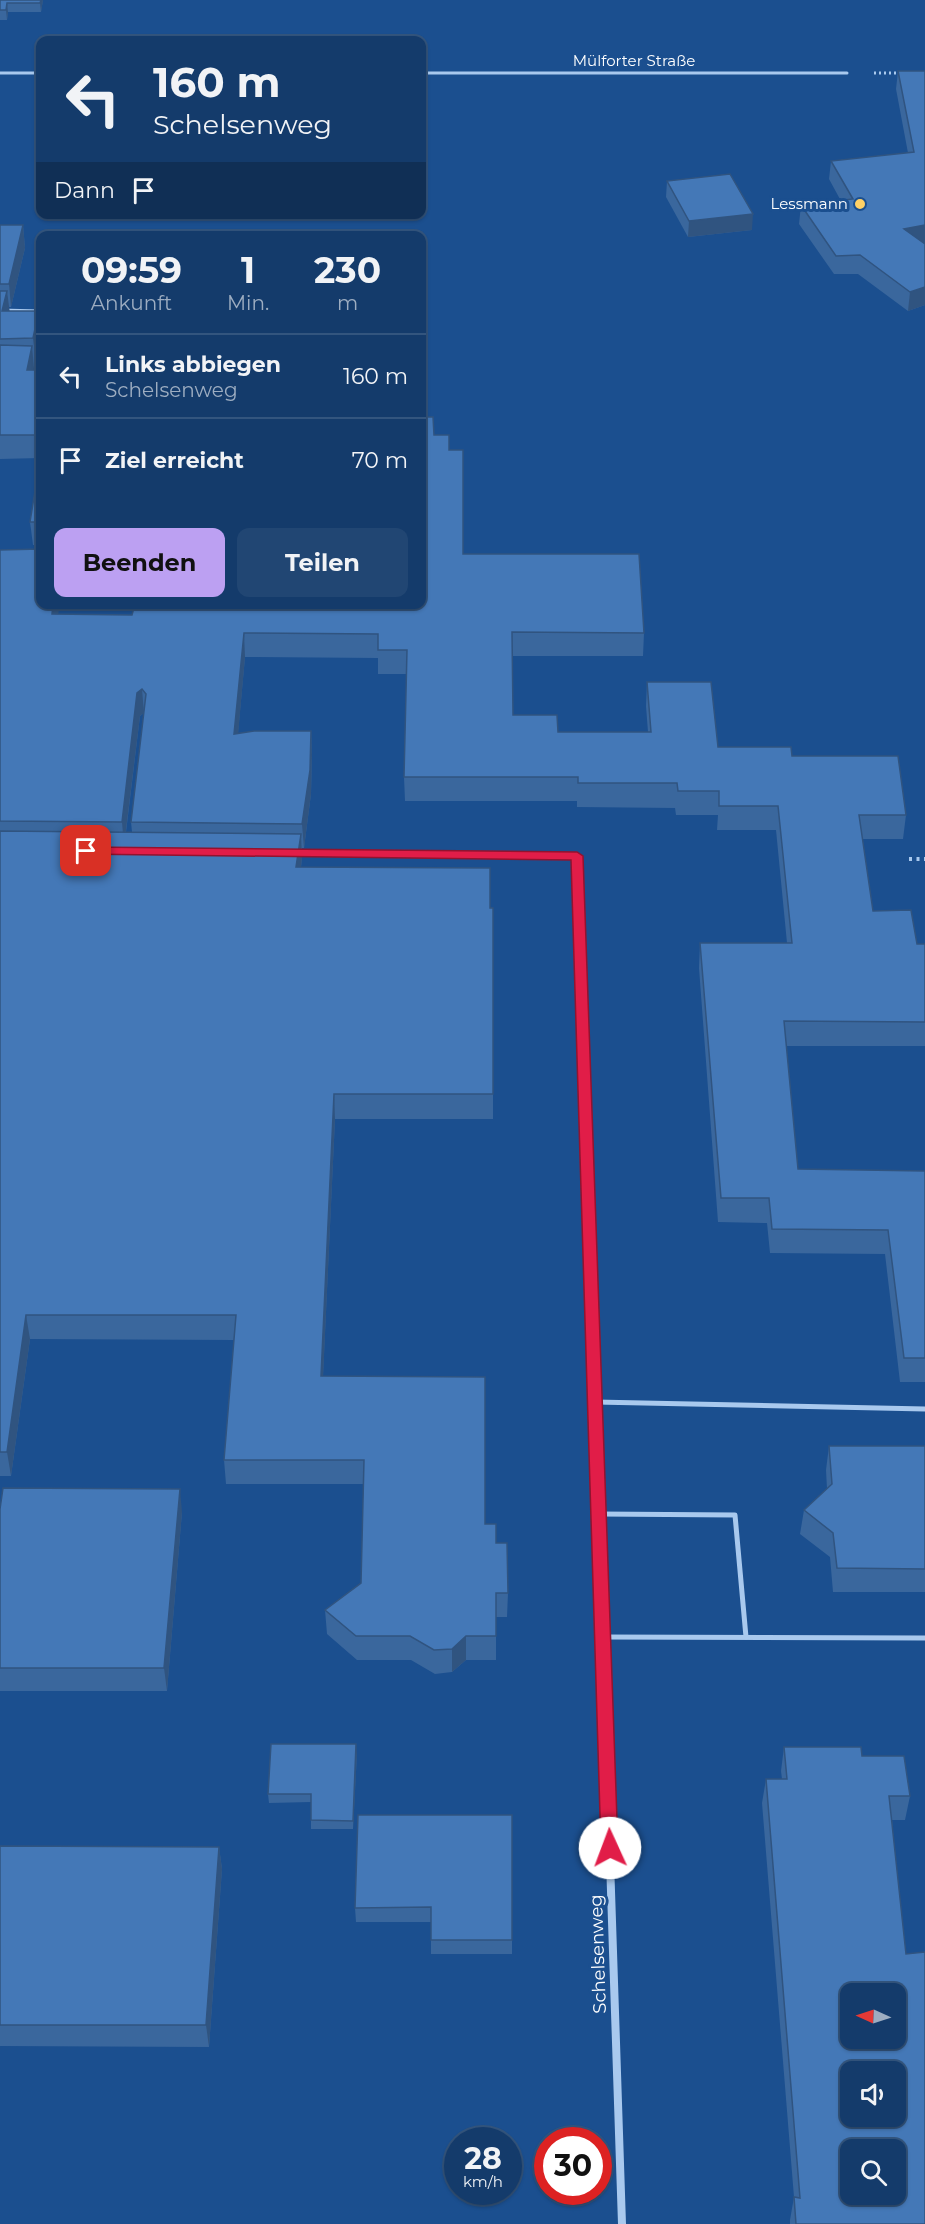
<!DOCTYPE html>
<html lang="de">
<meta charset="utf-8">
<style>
:root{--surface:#143b6b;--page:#214673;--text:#f1f3f6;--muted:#9dadc1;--line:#33557e;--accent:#bca0f2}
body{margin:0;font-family:Montserrat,sans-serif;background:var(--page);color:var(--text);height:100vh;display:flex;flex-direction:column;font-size:22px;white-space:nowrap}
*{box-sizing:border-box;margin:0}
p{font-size:20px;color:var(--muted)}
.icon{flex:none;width:33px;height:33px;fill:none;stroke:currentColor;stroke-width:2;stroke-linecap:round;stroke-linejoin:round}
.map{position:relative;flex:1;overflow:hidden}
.side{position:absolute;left:36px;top:231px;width:390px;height:378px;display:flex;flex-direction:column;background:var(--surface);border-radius:12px;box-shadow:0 2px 4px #0004,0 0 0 2px var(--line)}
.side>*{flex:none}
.hud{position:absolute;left:36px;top:36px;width:390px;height:183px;border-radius:12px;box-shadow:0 2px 4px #0004,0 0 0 2px var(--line);background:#143b6b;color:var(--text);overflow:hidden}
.needle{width:39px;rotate:273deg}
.controls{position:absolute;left:840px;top:1983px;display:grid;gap:12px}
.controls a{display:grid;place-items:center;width:66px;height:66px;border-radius:12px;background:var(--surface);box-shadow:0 2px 4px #0004,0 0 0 2px var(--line);font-size:30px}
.speed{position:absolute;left:444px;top:2127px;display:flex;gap:12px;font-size:30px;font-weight:700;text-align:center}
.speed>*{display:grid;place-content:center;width:78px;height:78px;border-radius:50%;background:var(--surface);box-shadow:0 2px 4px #0004,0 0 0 2px var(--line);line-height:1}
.speed small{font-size:15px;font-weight:400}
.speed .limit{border:9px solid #d22;background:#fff;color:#111}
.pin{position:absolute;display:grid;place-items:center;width:51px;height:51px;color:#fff;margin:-26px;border-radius:12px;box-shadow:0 3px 9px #0006}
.me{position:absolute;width:66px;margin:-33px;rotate:358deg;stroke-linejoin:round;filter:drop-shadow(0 0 4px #0008)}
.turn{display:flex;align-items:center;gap:21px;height:126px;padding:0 18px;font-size:27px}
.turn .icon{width:78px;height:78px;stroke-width:2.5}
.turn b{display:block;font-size:42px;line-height:51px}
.then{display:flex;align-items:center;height:57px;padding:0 18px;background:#0003;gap:12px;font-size:22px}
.eta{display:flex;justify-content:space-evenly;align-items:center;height:102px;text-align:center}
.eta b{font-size:36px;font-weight:700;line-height:42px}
.cta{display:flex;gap:12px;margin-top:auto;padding:12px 18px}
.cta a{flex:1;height:69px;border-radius:12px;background:var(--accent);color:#111;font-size:24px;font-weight:700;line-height:69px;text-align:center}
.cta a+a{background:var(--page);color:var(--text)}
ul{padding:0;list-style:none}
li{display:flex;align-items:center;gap:18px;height:84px;padding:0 18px;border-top:2px solid var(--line)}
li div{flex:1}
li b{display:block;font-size:22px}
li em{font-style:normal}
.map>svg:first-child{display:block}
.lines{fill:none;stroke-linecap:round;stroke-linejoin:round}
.path-far1{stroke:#a9c9ee;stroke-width:3;stroke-dasharray:2 3;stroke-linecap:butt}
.path{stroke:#a9c9ee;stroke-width:4;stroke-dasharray:3 4.5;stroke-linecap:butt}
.lane-far1{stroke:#a9c9ee;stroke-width:3}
.lane{stroke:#a9c9ee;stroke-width:5}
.street-far1{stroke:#a9c9ee;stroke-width:5}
.street{stroke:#a9c9ee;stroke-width:8}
.wall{fill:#3a679d;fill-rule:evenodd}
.shaded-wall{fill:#305480}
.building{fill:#4478b7;stroke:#305480;stroke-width:1.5;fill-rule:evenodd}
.route{fill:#e11d48;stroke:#92132f;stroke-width:1.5}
.poi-dot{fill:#ffd166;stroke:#1b4f8f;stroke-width:2}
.labels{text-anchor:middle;stroke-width:6;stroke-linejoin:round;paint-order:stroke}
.far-street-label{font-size:15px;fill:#fff;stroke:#1b4f8f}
.far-poi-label{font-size:15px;fill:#fff;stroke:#1b4f8f;text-anchor:end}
.street-label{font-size:18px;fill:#fff;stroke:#1b4f8f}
</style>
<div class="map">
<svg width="925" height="2224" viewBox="0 0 925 2224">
<rect width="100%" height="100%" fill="#1b4f8f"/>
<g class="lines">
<polyline class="path-far1" points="874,73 903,73"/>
<polyline class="path" points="909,859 925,859"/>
<g class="lane-far1">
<polyline points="0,73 40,73"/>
<polyline points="422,73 847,73"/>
<polyline points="0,310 40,311"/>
<polyline points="28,365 40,365"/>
</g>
<g class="lane">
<polyline points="595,1402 925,1409"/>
<polyline points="599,1514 735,1515 746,1637"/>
<polyline points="603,1637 925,1638"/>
</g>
<polyline class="street-far1" points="296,853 577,856 591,1287"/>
<polyline class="street" points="591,1286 622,2224"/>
</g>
<g class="wall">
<polygon points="0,0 43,0 41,12 8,12 7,20 0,20"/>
<polygon points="898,71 925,71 925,243 924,243 925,244 925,305 908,311 858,274 834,274 799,224 801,205 841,201 829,179 831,161 908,153 896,89"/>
<polygon points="667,181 752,230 688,237 666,197"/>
<polygon points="0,225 23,225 25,248 11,307 9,307 9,311 40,327 40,338 36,361 34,361 34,370 40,370 40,458 0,459"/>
<path d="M 434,435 L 449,450 L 463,554 L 644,633 L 643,656 L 512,656 L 513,715 L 558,732 L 648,732 L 646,706 L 647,682 L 718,747 L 792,756 L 906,815 L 903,839 L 862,839 L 873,911 L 917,944 L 925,944 L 925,1046 L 786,1046 L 798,1169 L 925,1171 L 925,1382 L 900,1382 L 885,1254 L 770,1253 L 767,1223 L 718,1222 L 699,968 L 700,943 L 787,943 L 776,830 L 717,830 L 718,815 L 676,815 L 675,808 L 577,807 L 577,801 L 405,801 L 404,777 L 407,674 L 378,674 L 378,658 L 245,657 L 238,733 L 311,731 L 312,755 L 311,794 L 304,848 L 302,848 L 302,858 L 301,867 L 493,908 L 493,1119 L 335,1119 L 323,1376 L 485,1524 L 496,1543 L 508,1593 L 507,1617 L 496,1617 L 496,1660 L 466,1660 L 452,1672 L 435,1674 L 411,1660 L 357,1660 L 327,1634 L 325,1610 L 361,1583 L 364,1484 L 226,1484 L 224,1460 L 234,1340 L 30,1339 L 11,1476 L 0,1476 L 0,550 L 58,614 L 132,615 ZM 144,713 L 131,822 L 132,832 L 126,832 L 140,716 Z"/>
<polygon points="40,460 40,545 33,545 30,522"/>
<polygon points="829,1446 925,1446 925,1592 833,1592 830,1557 800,1534 804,1510 827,1489 826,1470"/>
<polygon points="0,1509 182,1512 167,1691 0,1691"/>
<polygon points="784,1747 862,1756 910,1796 905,1820 892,1820 925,2224 790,2224 790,2220 794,2197 762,1803 766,1779 782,1779 781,1771"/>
<polygon points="357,1753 353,1829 311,1829 311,1802 269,1803 268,1794"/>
<polygon points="358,1815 512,1940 512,1954 431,1954 431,1922 356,1922 355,1908"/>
<polygon points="0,1846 219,1847 222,1869 209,2047 0,2046"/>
</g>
<g class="shaded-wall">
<polygon points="41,0 43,0 41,12 40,3"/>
<polygon points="7,3 8,12 7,20 6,10"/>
<polygon points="753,214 752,230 688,237 689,221"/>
<polygon points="23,225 25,248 11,307 9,284"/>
<polygon points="925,225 925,243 902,248 904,229"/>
<polygon points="925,287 925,305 908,311 910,292"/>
<polygon points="7,291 10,314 2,311"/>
<polygon points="39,311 40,338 36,361 33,338"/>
<polygon points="32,346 34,369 30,393 27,370"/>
<polygon points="53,604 60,604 54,638 52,614"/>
<polygon points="244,633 245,657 236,758 234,734"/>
<polygon points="142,689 144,713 140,716 124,846 122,822 137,693"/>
<polygon points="311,731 312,755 311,794 304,848 302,824"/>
<polygon points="301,834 302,858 298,891 296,867"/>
<polygon points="334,1094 335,1119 322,1400 321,1376"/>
<polygon points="26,1315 30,1339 11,1476 7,1452"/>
<polygon points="180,1489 182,1512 167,1691 164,1668"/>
<polygon points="466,1636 466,1660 452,1672 452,1649"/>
<polygon points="356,1744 357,1753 353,1829 353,1821"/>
<polygon points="219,1847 222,1869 209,2047 206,2025"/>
</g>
<g class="building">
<polygon points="0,0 41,0 40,3 7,3 6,10 0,10"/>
<polygon points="898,71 925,71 925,225 904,229 925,244 925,287 910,292 860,255 836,256 801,205 853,199 831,161 914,152"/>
<polygon points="730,174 753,214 689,221 667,181"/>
<polygon points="0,225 23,225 9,284 0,284"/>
<polygon points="283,230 283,236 160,236 160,231"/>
<polygon points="0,291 7,291 2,311 39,311 33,338 0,339"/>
<polygon points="0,345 32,346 27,370 40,370 40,435 0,435"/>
<polygon points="422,417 433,417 434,435 449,435 449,450 463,450 463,554 639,554 644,633 512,632 513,715 557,715 558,732 651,732 647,682 711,682 718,747 791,747 792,756 898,756 906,815 859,815 873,911 911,910 917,944 925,944 925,1022 784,1021 798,1169 925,1171 925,1358 904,1358 888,1230 772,1229 769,1198 721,1198 700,943 792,943 778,806 719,806 719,791 678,791 677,783 578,783 578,777 404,777 407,650 378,650 378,634 244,633 234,734 254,731 311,731 310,770 302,824 131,822 146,694 142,689 137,693 122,822 0,821 0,550 40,549 40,604 53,604 52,614 132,615 135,604 422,604"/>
<polygon points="40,460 40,522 30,522"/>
<polygon points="0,831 301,834 296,867 490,868 490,908 493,908 493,1094 334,1094 321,1376 485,1377 485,1524 496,1524 496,1543 507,1543 508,1593 496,1593 496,1636 466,1636 452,1649 434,1650 410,1636 356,1636 325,1610 361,1583 364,1460 224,1460 236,1315 26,1315 7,1452 0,1452"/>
<polygon points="829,1446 925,1446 925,1569 837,1568 833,1533 804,1510 832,1484"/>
<polygon points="3,1488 180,1489 164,1668 0,1668 0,1509"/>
<polygon points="271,1744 356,1744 353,1821 311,1820 311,1794 268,1794"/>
<path d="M 784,1747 L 861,1747 L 862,1756 L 904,1756 L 910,1796 L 889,1796 L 906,1954 L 925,1952 L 925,2224 L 796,2224 L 794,2197 L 800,2198 L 766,1779 L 787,1779 ZM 850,1994 L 896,1994 L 896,2038 L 850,2038 ZM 850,2072 L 896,2072 L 896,2116 L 850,2116 ZM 850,2150 L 896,2150 L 896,2194 L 850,2194 Z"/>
<polygon points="358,1815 512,1815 512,1940 431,1940 431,1907 355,1908"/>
<polygon points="0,1846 219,1847 206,2025 0,2025"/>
</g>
<polygon class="route" points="86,847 577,852 583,856 618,1848 616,1854 610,1856 604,1854 601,1848 571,860 81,854 81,848"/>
<circle class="poi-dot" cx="860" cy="204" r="6"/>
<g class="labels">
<g class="far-street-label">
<text x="634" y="66">Mülforter Straße</text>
</g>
<g class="far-poi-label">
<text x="848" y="209">Lessmann</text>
</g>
<g class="street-label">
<text transform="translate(598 1954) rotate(-92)" y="6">Schelsenweg</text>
</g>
</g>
</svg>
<div class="controls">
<a><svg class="needle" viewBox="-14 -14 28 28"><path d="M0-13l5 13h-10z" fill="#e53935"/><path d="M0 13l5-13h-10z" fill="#9dadc1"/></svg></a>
<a><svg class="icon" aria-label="sound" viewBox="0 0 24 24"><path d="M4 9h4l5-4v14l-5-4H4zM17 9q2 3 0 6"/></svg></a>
<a><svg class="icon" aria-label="search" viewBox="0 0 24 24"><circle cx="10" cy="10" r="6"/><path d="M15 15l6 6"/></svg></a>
</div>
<div class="speed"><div>28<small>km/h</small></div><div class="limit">30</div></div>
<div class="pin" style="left:86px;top:851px;background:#d93025"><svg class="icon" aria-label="arrive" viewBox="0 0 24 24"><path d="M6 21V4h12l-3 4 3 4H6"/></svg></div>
<svg class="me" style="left:610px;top:1848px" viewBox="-20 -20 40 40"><circle r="19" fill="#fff"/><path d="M0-13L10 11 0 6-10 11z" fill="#e11d48"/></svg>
<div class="hud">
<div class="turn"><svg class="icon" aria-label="left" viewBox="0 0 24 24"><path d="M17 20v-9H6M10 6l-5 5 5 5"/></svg><div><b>160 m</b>Schelsenweg</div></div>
<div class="then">Dann<svg class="icon" aria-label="arrive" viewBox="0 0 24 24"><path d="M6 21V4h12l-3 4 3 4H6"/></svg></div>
</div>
<section class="side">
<div class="eta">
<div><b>09:59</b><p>Ankunft</p></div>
<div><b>1</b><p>Min.</p></div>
<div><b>230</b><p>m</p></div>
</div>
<ul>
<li><svg class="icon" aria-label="left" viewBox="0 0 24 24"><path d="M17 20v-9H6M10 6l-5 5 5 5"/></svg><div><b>Links abbiegen</b><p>Schelsenweg</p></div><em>160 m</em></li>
<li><svg class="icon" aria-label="arrive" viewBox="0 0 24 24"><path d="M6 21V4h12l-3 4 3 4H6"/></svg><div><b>Ziel erreicht</b></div><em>70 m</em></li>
</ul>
<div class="cta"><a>Beenden</a><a>Teilen</a></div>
</section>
</div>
